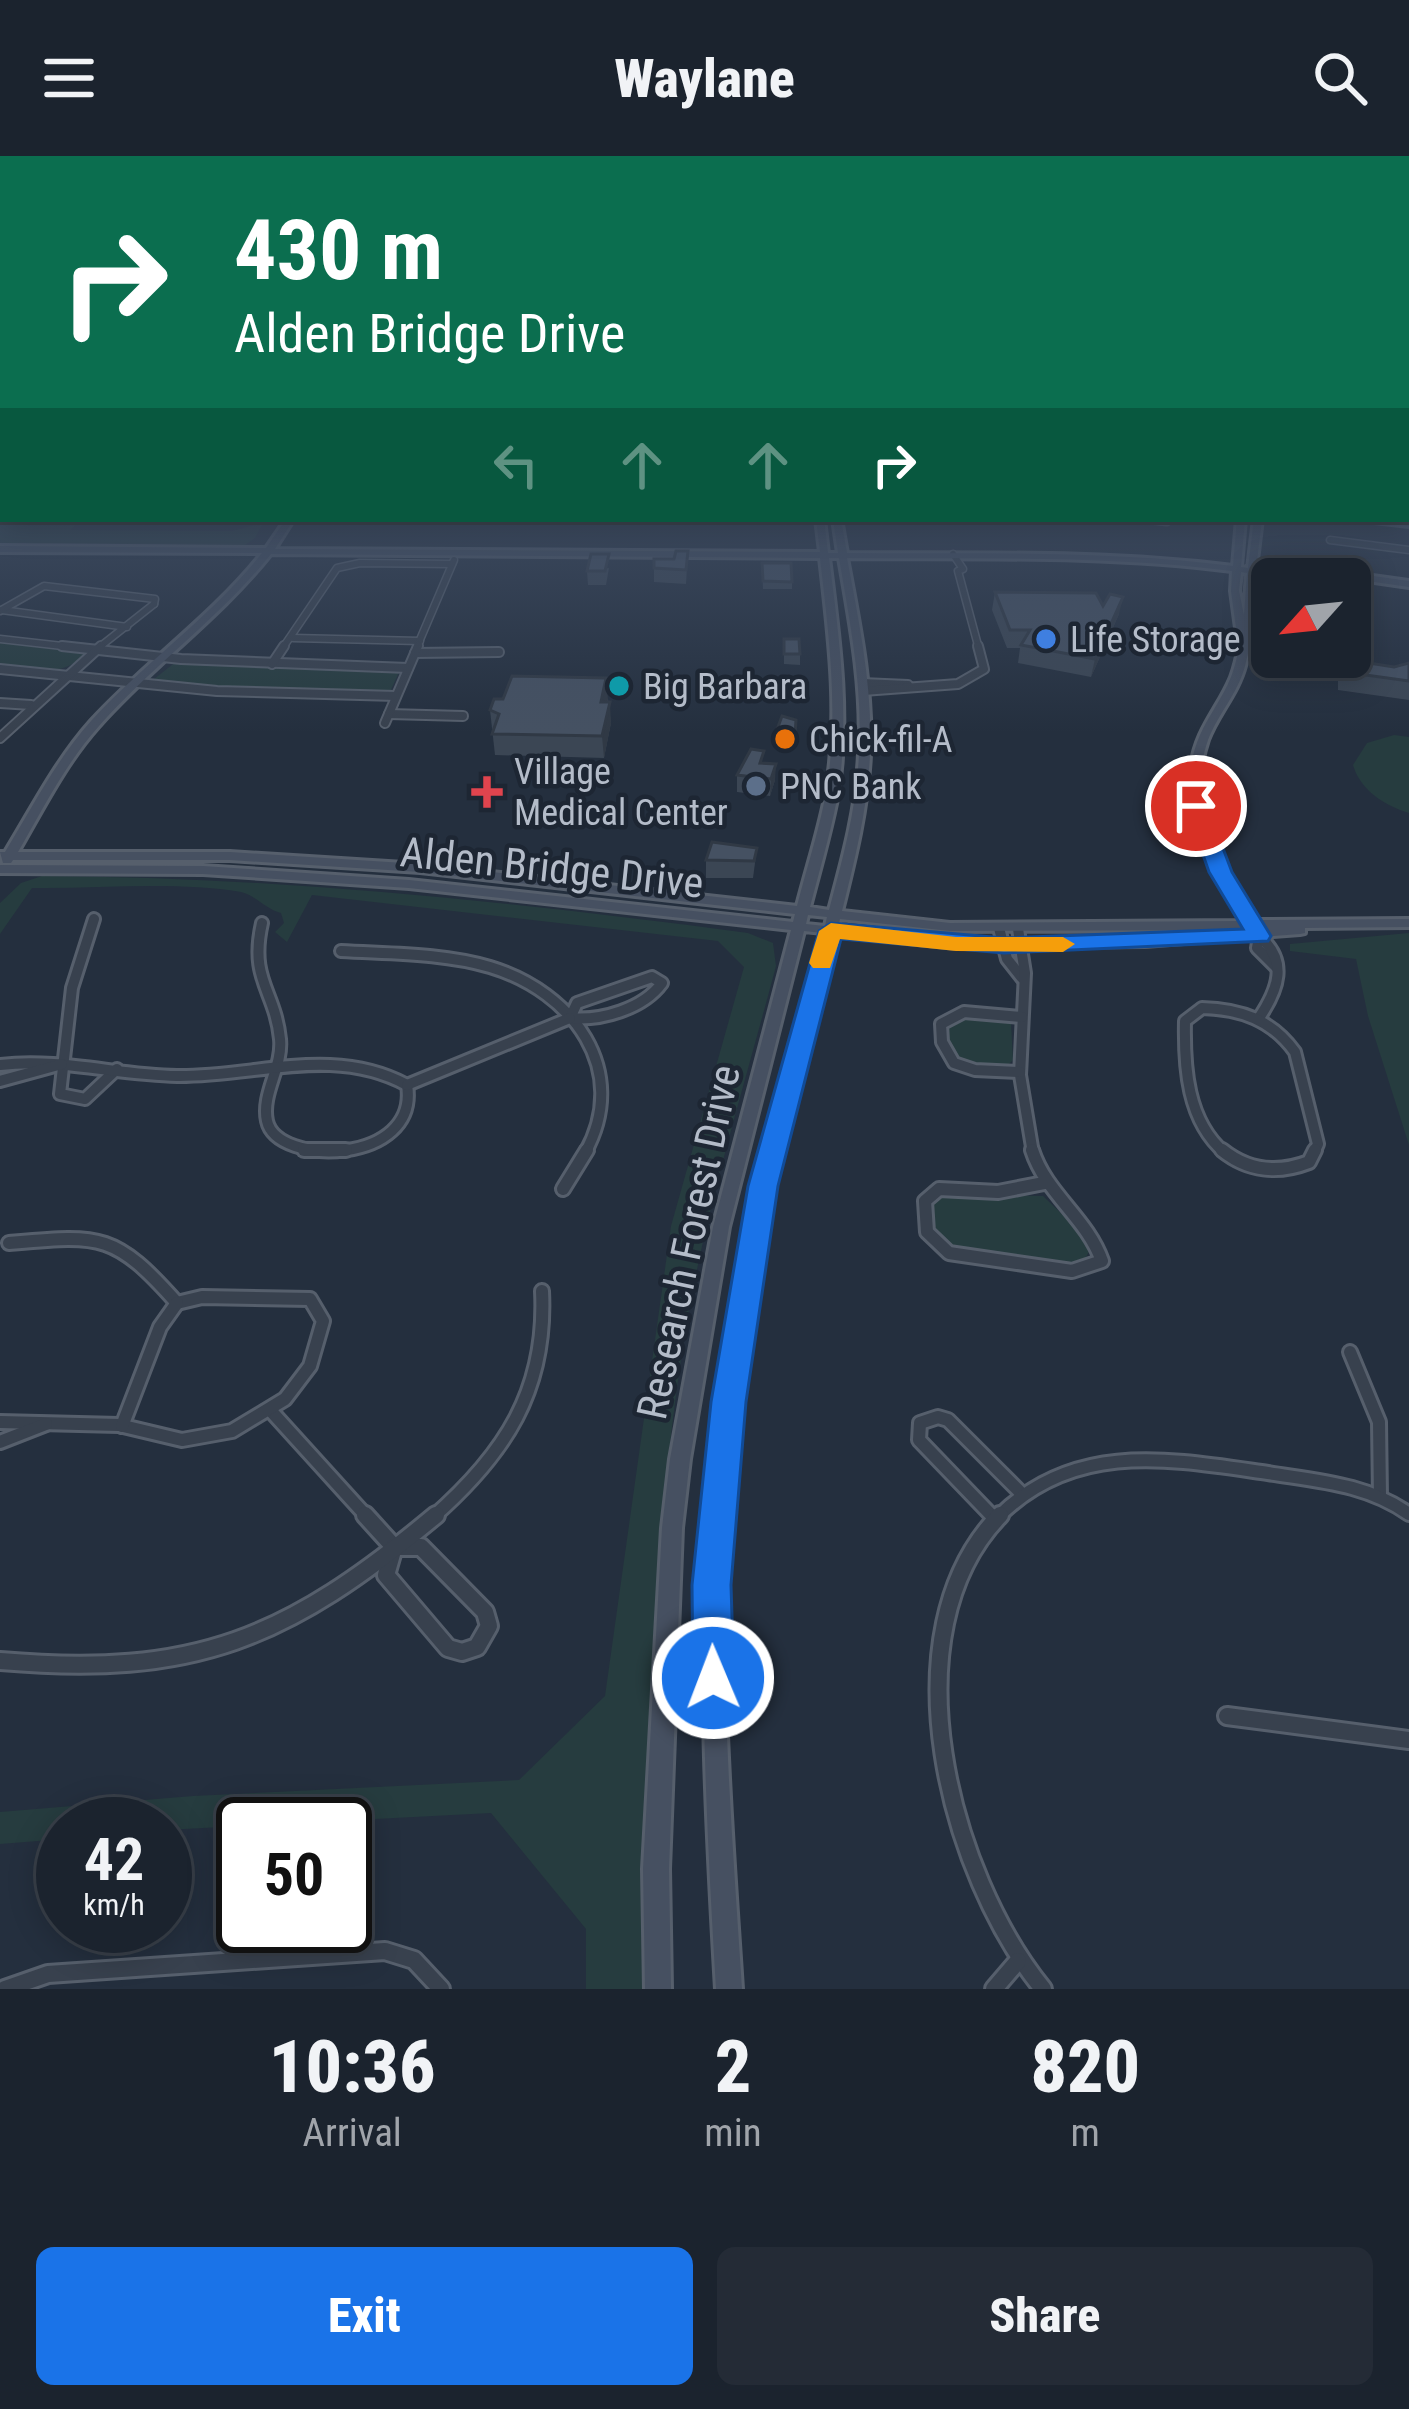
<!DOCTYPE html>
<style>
:root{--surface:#1b232e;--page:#242b36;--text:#f1f3f6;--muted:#a0a4aa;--line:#39404a;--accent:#1a73e8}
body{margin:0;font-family:"Roboto Condensed",sans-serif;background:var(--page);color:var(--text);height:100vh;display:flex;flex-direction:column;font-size:45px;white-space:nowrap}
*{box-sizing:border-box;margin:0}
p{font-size:39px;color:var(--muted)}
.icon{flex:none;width:66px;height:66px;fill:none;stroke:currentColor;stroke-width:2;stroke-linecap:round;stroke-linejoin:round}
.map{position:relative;height:1833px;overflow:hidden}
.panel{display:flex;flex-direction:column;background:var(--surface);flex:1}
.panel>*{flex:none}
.top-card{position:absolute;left:0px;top:0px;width:1410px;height:366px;box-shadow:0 6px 30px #0003,0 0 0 3px var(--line);background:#0b6e4f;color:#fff;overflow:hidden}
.needle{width:78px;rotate:243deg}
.tools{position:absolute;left:1251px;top:402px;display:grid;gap:24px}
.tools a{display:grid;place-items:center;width:120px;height:120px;border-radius:18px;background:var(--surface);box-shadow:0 6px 30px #0003,0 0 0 3px var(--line);font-size:60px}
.speed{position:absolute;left:36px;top:1641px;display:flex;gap:24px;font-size:60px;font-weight:700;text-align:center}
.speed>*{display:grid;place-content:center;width:156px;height:156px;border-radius:50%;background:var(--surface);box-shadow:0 6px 30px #0003,0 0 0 3px var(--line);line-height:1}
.speed small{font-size:30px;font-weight:400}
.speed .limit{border:6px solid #111;border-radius:18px;background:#fff;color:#111}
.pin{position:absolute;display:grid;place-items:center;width:102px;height:102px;color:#fff;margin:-51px;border:6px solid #fff;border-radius:50%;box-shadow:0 3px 12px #0007}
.me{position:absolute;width:132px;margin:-66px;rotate:359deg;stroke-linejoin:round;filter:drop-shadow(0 0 9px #0008)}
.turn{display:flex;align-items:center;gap:42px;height:252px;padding:0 36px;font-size:54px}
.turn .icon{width:156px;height:156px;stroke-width:2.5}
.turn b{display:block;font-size:84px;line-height:102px}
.lanes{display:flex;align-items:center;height:114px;padding:0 36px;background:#0003;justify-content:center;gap:60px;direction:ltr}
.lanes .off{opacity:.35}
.eta{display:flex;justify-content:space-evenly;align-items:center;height:204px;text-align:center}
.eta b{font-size:72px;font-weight:800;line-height:84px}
.primary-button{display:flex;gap:24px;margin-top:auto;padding:24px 36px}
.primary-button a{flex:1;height:138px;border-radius:18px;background:var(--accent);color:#fff;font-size:48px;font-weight:800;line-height:138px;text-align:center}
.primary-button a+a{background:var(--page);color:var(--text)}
header{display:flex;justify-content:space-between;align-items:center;height:156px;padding:0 36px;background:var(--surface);font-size:54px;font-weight:800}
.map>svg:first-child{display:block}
.green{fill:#263c3f}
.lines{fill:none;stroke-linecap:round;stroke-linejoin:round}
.street-far4-casing{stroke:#565f6c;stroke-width:9}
.street-far3-casing{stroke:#565f6c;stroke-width:12}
.street-far2-casing{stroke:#565f6c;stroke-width:16}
.street-far1-casing{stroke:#565f6c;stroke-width:18}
.street-casing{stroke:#565f6c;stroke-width:22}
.secondary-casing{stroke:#565f6c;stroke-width:6}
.street-far4{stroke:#38414e;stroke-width:6}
.street-far3{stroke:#38414e;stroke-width:8}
.street-far2{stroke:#38414e;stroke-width:10}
.street-far1{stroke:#38414e;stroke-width:12}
.street{stroke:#38414e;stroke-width:16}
.secondary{fill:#465061;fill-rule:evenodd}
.wall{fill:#3b4654}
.shaded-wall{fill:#303945}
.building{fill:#455162;stroke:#303945;stroke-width:3}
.route{fill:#1a73e8;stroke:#114b97;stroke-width:3}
.slow{fill:#f59e0b}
.shop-dot{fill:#3f7fe0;stroke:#1d2633;stroke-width:4.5}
.culture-dot{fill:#0f9aa8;stroke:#1d2633;stroke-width:4.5}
.food-dot{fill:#e8710a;stroke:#1d2633;stroke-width:4.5}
.service-dot{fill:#5c6f8a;stroke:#1d2633;stroke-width:4.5}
.health-dot{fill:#e0444e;stroke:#1d2633;stroke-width:4.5}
.labels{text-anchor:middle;stroke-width:9;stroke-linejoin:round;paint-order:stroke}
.far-poi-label{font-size:36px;fill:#b4bcc9;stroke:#1d2633;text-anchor:start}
.street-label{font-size:42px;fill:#b4bcc9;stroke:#1d2633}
</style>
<header><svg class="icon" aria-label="menu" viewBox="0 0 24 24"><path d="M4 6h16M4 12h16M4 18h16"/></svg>Waylane<svg class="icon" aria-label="search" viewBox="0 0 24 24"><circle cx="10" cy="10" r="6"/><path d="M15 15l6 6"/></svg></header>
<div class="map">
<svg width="1409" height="1833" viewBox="0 0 1409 1833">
<rect width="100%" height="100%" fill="#242f3e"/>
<g class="green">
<polygon points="0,321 3,363 82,363 70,374 232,375 263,367 255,382 242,391 0,387"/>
<path d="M 0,485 L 83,496 L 86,499 C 57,522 35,516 0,511 Z"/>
<polygon points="177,505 395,514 399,516 390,536 383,538 149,527"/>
<path d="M 1394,579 L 1409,581 L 1409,657 C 1385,650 1360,634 1353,609 L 1367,587 Z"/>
<path d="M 42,720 C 280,721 513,746 748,777 L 773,787 L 776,810 C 743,935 703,1061 683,1189 C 651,1403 645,1617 646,1833 L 586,1833 L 586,1773 L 491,1657 L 165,1674 L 165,1668 L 63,1668 L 63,1683 L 0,1688 L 0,1656 L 193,1640 L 519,1624 L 605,1540 L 671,1070 L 744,811 L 718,785 L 312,739 L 287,786 L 275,776 L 284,767 L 281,757 C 265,753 255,739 241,736 C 174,725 99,733 32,732 L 0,778 L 0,747 L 21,727 Z"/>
<polygon points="1409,777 1409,989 1368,860 1356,803 1290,795 1290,788"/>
<polygon points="966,861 1011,867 1013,904 1007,910 966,908 945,893 947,870"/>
<polygon points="946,1038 1043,1040 1085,1080 1089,1096 1084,1104 1067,1109 950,1091 930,1072 932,1049"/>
</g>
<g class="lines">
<g class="street-far4-casing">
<g id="street-far4">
<polyline points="1140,363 1167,366 1164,363"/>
<polyline points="1330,384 1409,394"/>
<polyline points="953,398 963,413 958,415 979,493"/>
<polyline points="2,454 127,471"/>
<polyline points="0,455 44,430 155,443 154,448"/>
<polyline points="293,482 420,485"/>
<polyline points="0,483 89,493"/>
<polyline points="97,493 154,448"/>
<polyline points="282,493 337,412 360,407 452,408"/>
<polyline points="416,493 454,404"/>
</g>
</g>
<g class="street-far3-casing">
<g id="street-far3">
<polyline points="62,490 181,503 408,512"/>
<polyline points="415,497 499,496"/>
<polyline points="272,508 284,490"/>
<polyline points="0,513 217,535 396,540"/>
<polyline points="862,527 908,529"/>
<polyline points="863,535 958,528 984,513 978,490"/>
<polyline points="0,547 31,549"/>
<polyline points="389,558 463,560"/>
<polyline points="385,567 418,490"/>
<polyline points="0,582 101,490"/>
</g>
</g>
<g class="street-far2-casing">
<g id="street-far2">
<polyline points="94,763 72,832 60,938 85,943 117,913"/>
<path d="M 262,767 C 249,824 275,834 280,883 C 283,911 261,938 267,965 C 277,1011 420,1009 407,929"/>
<polyline points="999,772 1007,803 1022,822"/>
<polyline points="1018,773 1025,817 1020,919 1033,997"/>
<polyline points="1259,780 1257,792 1277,812"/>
<path d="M 1259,780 C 1289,805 1278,834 1259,862"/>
<path d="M 341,795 C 391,798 442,797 490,811 C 573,836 631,914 585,997"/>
<path d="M 652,821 L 662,827 C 643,853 601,865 570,862 L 577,847 Z"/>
<path d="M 0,909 C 60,902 117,919 177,920 C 256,921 333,889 407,929"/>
<polyline points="1020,916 975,914 954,907 942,886 941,868 964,856 1022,861"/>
<polyline points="0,925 62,908"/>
<polyline points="407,929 570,862"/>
<path d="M 1225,997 C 1187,965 1184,911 1185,865 L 1202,852 C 1241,853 1272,864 1295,896 L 1318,988 L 1314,997"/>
</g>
</g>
<g class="street-far1-casing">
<g id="street-far1">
<polyline points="304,994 346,994"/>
<path d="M 1032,994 C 1046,1038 1087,1062 1102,1105 L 1072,1115 L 949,1097 L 927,1076 L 925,1045 L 939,1033 L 998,1036 L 1044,1027"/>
<path d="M 1222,994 C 1248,1015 1278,1018 1309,1006 L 1315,994"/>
<polyline points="563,1033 587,994"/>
<path d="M 9,1087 C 100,1079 114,1076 177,1147"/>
<polyline points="1350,1196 1379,1266 1380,1341"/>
<polyline points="271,1255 368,1362"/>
<polyline points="0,1266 119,1269 182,1284 232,1275 285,1243 310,1210 323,1165 310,1143 202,1141 177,1147"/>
<polyline points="122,1270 160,1171 177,1147"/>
<polyline points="0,1286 46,1268"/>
<path d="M 432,1362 C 505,1298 547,1234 542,1135"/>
<polyline points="994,1362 919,1284 920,1267 938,1261 948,1264 1021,1337"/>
<path d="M 997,1362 C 1074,1284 1170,1303 1268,1317 C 1318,1325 1367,1328 1409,1358"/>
</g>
</g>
<g class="street-casing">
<g id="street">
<polyline points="365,1359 394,1391"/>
<path d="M 1000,1359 C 885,1477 950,1719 1043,1833"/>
<polygon points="394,1391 421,1391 485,1456 489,1470 477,1491 462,1496 448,1492 386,1419"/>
<path d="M 0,1505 C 195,1522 287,1483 436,1359"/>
<polyline points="1227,1560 1409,1584"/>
<polyline points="5,1833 48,1818 385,1795 414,1804 441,1833"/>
<polyline points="994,1833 1018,1805"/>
</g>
</g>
<g class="secondary-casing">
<g id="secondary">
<path d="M 286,363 L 294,363 L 275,393 L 820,396 L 816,363 L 824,363 L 828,397 L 838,397 L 833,363 L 841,363 L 847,397 C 975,398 1105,394 1233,410 L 1237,363 L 1245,363 L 1241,411 L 1248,412 L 1254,363 L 1262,363 L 1256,413 L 1317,420 L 1321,423 L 1296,423 L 1256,418 C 1254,448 1253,480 1245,510 C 1238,537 1218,558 1208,584 C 1185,649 1222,711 1256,764 L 1409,763 L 1409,771 L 1305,772 L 1305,777 L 1300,778 L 1145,790 L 956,792 L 835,779 C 787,954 746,1133 731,1314 C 716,1487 731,1661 742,1833 L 716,1833 C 706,1663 697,1492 710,1322 C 724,1137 771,955 823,777 L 804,775 L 729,1071 L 690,1303 L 682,1372 L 669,1713 L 671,1833 L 645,1833 L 643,1713 L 662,1372 L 670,1303 L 713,1071 L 791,774 L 409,732 L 203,718 L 0,717 L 0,709 L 203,710 L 409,724 L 793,766 L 795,758 L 420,716 L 230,704 L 13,704 L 11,707 L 3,707 L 0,696 L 5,696 C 32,652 56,604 91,565 C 145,506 212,460 262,397 L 0,396 L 0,390 L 266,392 ZM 271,398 L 820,402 C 829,480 840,563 825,642 C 818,678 806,714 797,750 L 420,708 L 230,696 L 18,696 C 43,653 65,608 99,570 C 153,509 220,462 271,398 ZM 829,402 L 839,402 C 850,466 863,532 859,597 C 857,651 843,702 829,754 L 810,751 C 819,716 830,679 837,643 C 851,564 839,480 829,402 ZM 847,402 C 976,403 1105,399 1232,415 L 1231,435 L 1236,472 L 1242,475 C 1239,490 1237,506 1231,521 C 1223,541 1209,559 1200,579 C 1171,645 1208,709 1243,765 L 950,767 L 842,755 C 855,703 868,651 870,598 C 873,532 859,466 847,402 ZM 1241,416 L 1247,417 L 1244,459 L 1239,435 ZM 808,759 L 827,761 L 825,770 L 806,768 ZM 840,763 L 950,775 L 1249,774 L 1145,782 L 956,784 L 838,771 Z"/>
<polygon points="1361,363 1409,366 1409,370 1365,365"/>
<polygon points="1308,411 1409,425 1409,431 1305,416 1305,412"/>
</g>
</g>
<use href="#street-far4" class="street-far4"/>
<use href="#street-far3" class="street-far3"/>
<use href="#street-far2" class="street-far2"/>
<use href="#street-far1" class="street-far1"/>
<use href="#street" class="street"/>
<use href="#secondary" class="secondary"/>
</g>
<g class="wall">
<polygon points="688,395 686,428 654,426 654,403 674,403"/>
<polygon points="762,407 792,426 792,433 763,433"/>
<polygon points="609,412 606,429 588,429 587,415"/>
<polygon points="995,436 1103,450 1119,458 1091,521 1018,507 1020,492 1007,492 992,454"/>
<polygon points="784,483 800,498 800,509 784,508"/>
<polygon points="1344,503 1394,511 1409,507 1409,544 1338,534 1338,521"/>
<polygon points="608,543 611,567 604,602 495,599 490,554"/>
<polygon points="796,564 794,591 774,590 775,579"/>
<polygon points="763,607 775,624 770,640 737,636 737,619"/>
<polygon points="757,692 753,722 706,722 706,704"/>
</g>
<g class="shaded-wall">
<polygon points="1123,441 1119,458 1091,521 1095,503"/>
<polygon points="606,522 608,543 602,567 601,546"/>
<polygon points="610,546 611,567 604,602 602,580"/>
<polygon points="776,608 775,624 770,640 771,623"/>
</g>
<g class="building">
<polygon points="676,395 688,395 686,414 654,412 654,403 674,403"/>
<polygon points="591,398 609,398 605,415 587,415"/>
<polygon points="762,407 791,407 792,426 763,425"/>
<polygon points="995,436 1096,437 1103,450 1110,438 1123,441 1095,503 1021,489 1030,474 1010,474"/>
<polygon points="784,483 799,483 800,498 784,498"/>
<polygon points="1344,503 1394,511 1409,507 1409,525 1344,516"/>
<polygon points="512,520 606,522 601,546 610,546 602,580 492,578 499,558 490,554 494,543 503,543"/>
<polygon points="782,560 796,564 795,580 775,579"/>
<polygon points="751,593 764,595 760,607 776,608 771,623 737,619"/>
<polygon points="712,686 757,692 754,705 706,704"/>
</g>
<linearGradient id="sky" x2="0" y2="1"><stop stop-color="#141a22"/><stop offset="0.56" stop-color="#3f4d63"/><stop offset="1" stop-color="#3f4d63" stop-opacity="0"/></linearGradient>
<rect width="1409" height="577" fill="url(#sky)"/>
<polygon class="route" points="1196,644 1207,650 1232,716 1271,780 1268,785 1004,797 841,783 778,1030 746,1246 731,1429 734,1522 728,1536 713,1543 699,1536 693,1522 692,1429 711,1246 748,1030 819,775 831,767 1004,782 1243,773 1209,716 1186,650"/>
<polygon class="slow" points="831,767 956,781 1063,781 1075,788 1063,796 956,795 840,783 830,812 813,812 809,807 819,775"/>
<circle class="shop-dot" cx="1046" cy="483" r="12"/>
<circle class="culture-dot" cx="619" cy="530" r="12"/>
<circle class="food-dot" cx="785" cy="583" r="12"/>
<circle class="service-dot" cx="756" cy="630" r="12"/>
<path class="health-dot" d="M481 618h12v12h12v12h-12v12h-12v-12h-12v-12h12z"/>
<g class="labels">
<g class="far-poi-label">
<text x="1070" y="496">Life Storage</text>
<text x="643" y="543">Big Barbara</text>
<text x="809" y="596">Chick-fil-A</text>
<text x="514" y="628">Village<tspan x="514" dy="41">Medical Center</tspan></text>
<text x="780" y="643">PNC Bank</text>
</g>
<g class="street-label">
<text transform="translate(552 711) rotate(6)" y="15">Alden Bridge Drive</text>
<text transform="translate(688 1086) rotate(-78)" y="15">Research Forest Drive</text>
</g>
</g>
</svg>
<div class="tools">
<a><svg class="needle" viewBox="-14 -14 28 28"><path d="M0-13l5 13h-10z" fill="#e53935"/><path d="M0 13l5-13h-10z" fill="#a0a4aa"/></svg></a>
</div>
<div class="speed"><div>42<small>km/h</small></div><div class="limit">50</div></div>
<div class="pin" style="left:1196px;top:650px;background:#d93025"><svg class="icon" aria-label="arrive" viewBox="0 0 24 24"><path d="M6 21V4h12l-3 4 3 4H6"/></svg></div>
<svg class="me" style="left:713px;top:1522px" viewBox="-20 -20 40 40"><circle r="17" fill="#1a73e8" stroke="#fff" stroke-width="3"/><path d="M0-11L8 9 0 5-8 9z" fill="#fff"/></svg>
<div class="top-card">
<div class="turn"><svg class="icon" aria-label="right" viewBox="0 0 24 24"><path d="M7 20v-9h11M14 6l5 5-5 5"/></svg><div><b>430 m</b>Alden Bridge Drive</div></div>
<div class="lanes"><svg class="icon off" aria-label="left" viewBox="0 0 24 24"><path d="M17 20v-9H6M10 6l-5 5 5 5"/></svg><svg class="icon off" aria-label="ahead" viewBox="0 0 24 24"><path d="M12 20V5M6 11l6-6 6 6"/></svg><svg class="icon off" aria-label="ahead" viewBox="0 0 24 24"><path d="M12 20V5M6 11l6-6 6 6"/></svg><svg class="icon" aria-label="right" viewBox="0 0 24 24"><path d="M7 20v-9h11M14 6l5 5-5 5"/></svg></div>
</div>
</div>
<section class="panel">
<div class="eta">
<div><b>10:36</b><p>Arrival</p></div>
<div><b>2</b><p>min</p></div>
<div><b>820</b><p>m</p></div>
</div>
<div class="primary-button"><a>Exit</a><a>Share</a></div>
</section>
